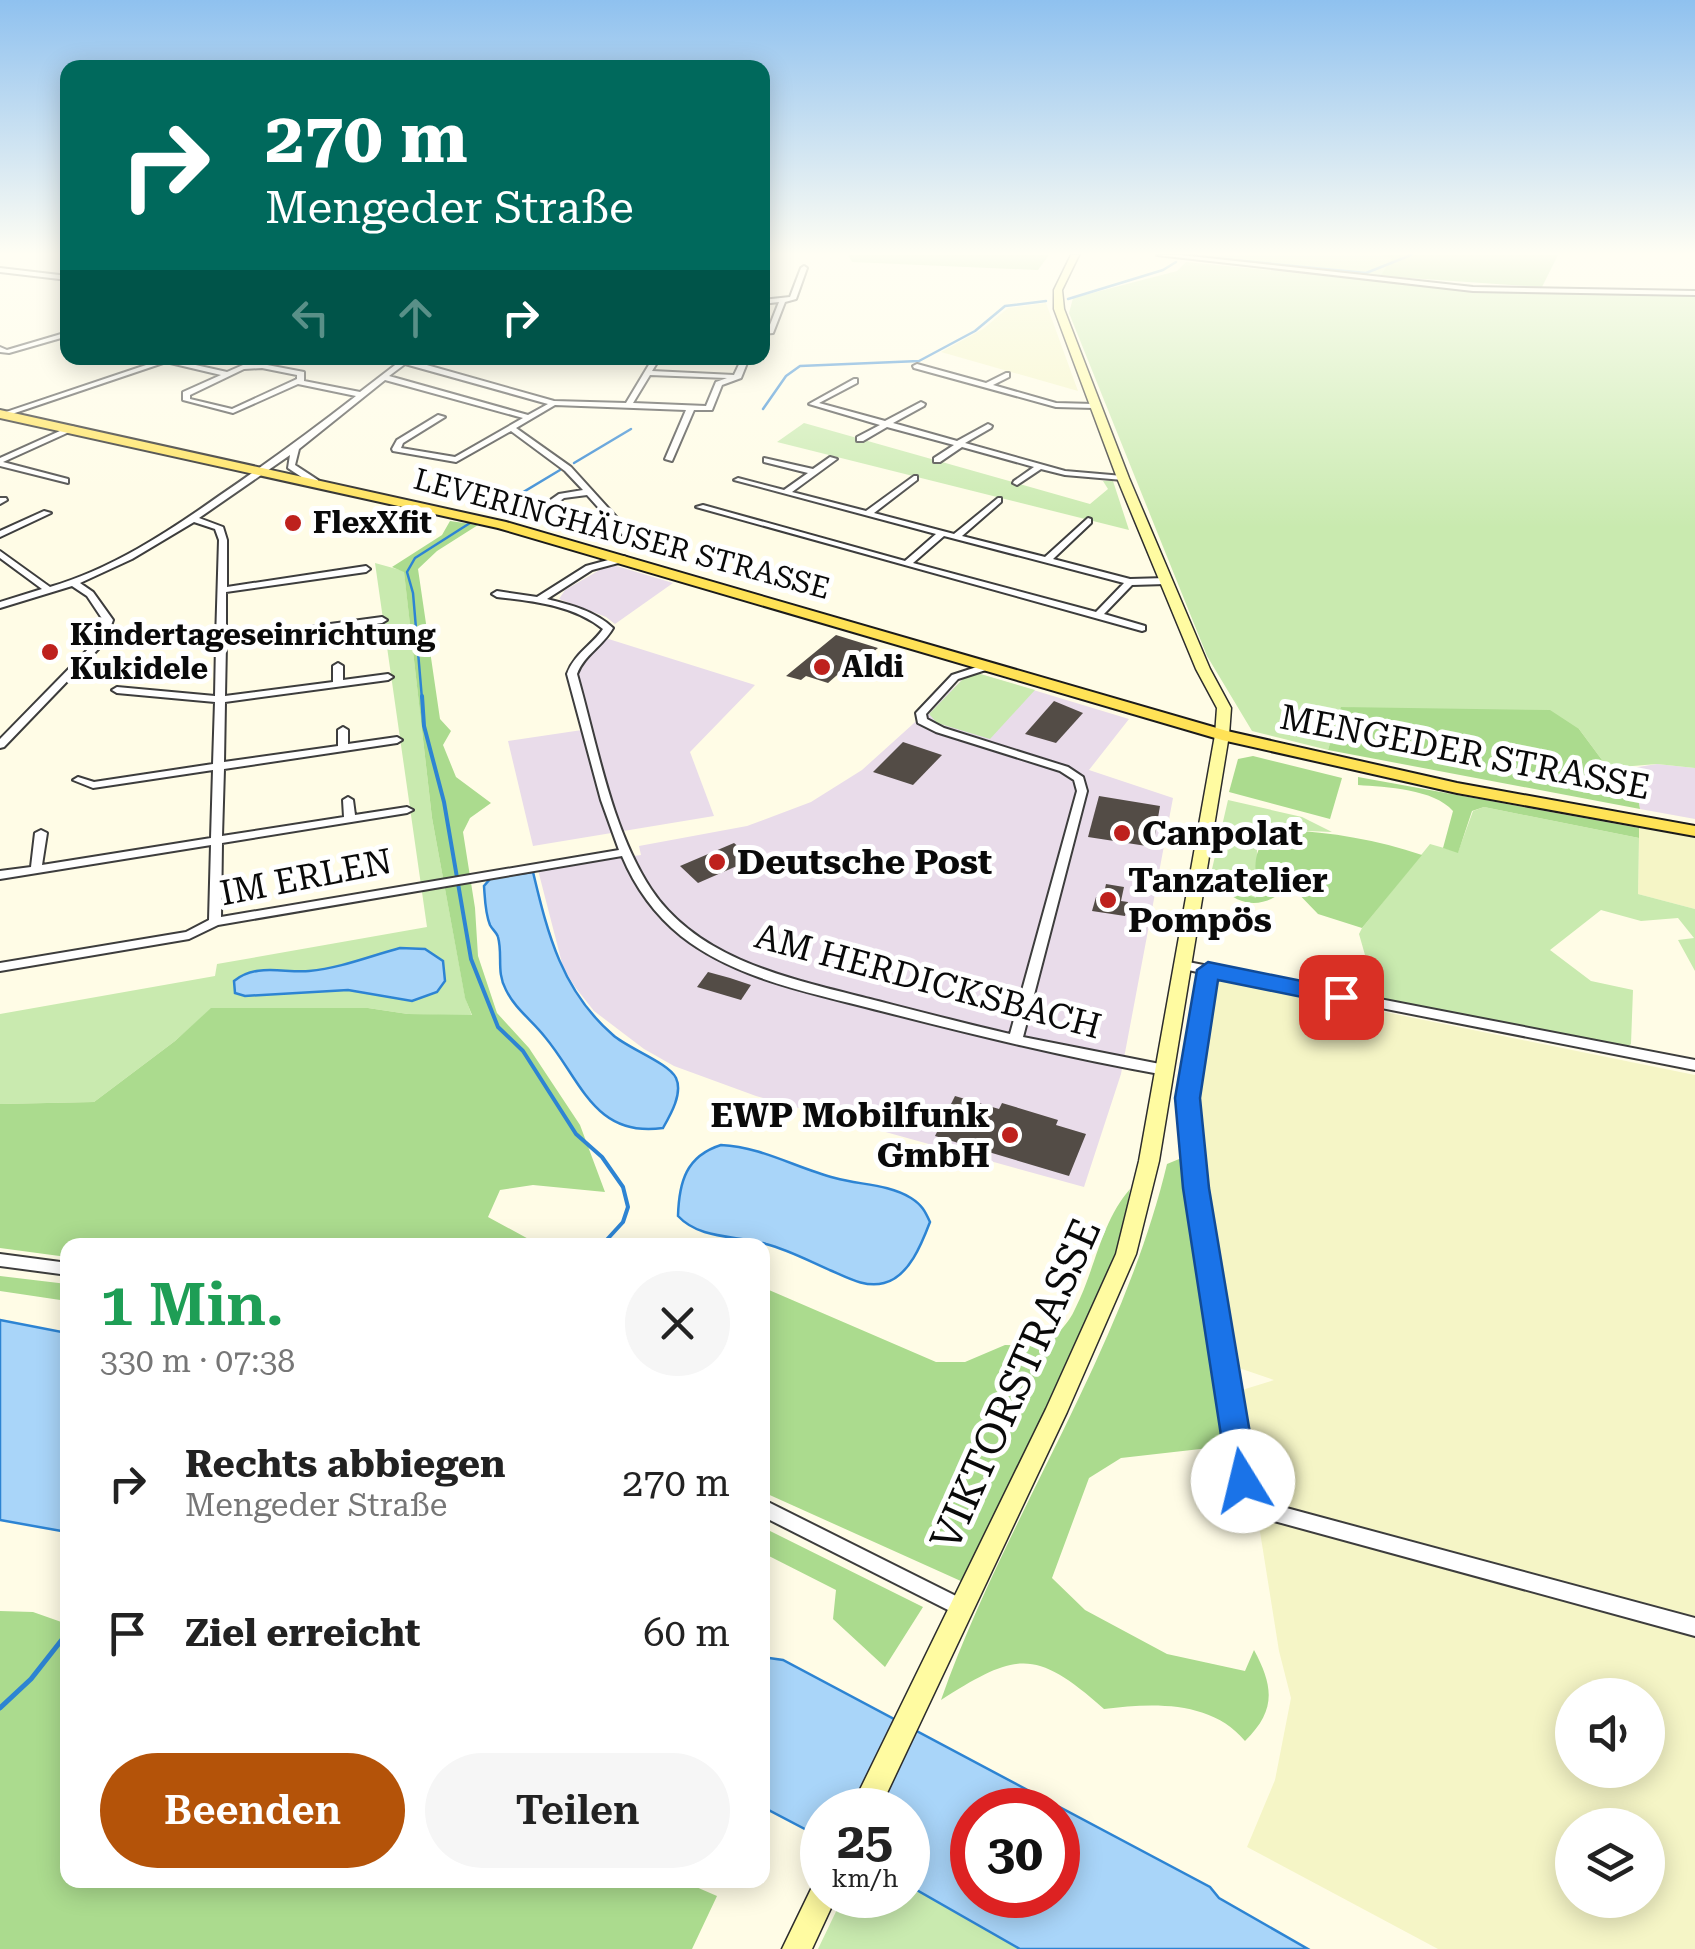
<!DOCTYPE html>
<html lang="de">
<meta charset="utf-8">
<style>
:root{--surface:#fff;--page:#f6f6f6;--text:#222;--muted:#767676;--accent:#b45309}
body{margin:0;font-family:"Roboto Serif",serif;background:var(--page);color:var(--text);height:100vh;display:flex;flex-direction:column;font-size:38px;white-space:nowrap}
*{box-sizing:border-box;margin:0}
p{font-size:32px;color:var(--muted)}
.icon{flex:none;width:55px;height:55px;fill:none;stroke:currentColor;stroke-width:2;stroke-linecap:round;stroke-linejoin:round}
.map{position:relative;flex:1;overflow:hidden}
.sheet{position:absolute;left:60px;top:1238px;width:710px;height:650px;display:flex;flex-direction:column;background:var(--surface);border-radius:20px;box-shadow:0 5px 25px #0003}
.sheet>*{flex:none}
.top-card{position:absolute;left:60px;top:60px;width:710px;height:305px;border-radius:20px;box-shadow:0 5px 25px #0003;background:#00695c;color:#fff;overflow:hidden}
.tools{position:absolute;left:1555px;top:1678px;display:grid;gap:20px}
.tools a{display:grid;place-items:center;width:110px;height:110px;border-radius:50%;background:var(--surface);box-shadow:0 5px 25px #0003;font-size:50px}
.speed{position:absolute;left:800px;top:1788px;display:flex;gap:20px;font-size:50px;font-weight:700;text-align:center}
.speed>*{display:grid;place-content:center;width:130px;height:130px;border-radius:50%;background:var(--surface);box-shadow:0 5px 25px #0003;line-height:1}
.speed small{font-size:25px;font-weight:400}
.speed .limit{border:15px solid #d22;background:#fff;color:#111}
.pin{position:absolute;display:grid;place-items:center;width:85px;height:85px;color:#fff;margin:-42px;border-radius:20px;box-shadow:0 5px 15px #0006}
.me{position:absolute;width:110px;margin:-55px;rotate:351deg;stroke-linejoin:round;filter:drop-shadow(0 0 8px #0008)}
.turn{display:flex;align-items:center;gap:35px;height:210px;padding:0 40px;font-size:45px}
.turn .icon{width:130px;height:130px;stroke-width:2.5}
.turn b{display:block;font-size:70px;line-height:85px}
.lanes{display:flex;align-items:center;height:95px;padding:0 40px;background:#0003;justify-content:center;gap:50px;direction:ltr}
.lanes .off{opacity:.35}
.round{display:grid;place-items:center;flex:none;width:105px;height:105px;border-radius:52px;background:var(--page)}
.head{display:flex;align-items:center;justify-content:space-between;height:170px;padding:0 40px}
h1{font-size:60px;font-weight:600;line-height:75px;color:#1e9e55}
.action{display:flex;gap:20px;margin-top:auto;padding:20px 40px}
.action a{flex:1;height:115px;border-radius:60px;background:var(--accent);color:#fff;font-size:40px;font-weight:600;line-height:115px;text-align:center}
.action a+a{background:var(--page);color:var(--text)}
ul{padding:0;list-style:none}
li{display:flex;align-items:center;gap:30px;height:150px;padding:0 40px}
li div{flex:1}
li b{display:block;font-size:38px}
li em{font-style:normal}
.map>svg:first-child{display:block}
.industrial{fill:#e9dcea}
.farmland{fill:#f5f5c6;fill-rule:evenodd}
.green{fill:#c9eaaf}
.forest{fill:#abdb8e}
.water{fill:#a9d5f9;stroke:#2d84d3;stroke-width:2.5;fill-rule:evenodd}
.lines{fill:none;stroke-linecap:round;stroke-linejoin:round}
.stream-far2{stroke:#2d84d3;stroke-width:2.5}
.stream-far1{stroke:#2d84d3;stroke-width:4}
.stream{stroke:#2d84d3;stroke-width:5}
.building{fill:#534c46}
.street-casing{stroke:#3d3d3d;stroke-width:4}
.secondary-casing{stroke:#2c2c2c;stroke-width:3}
.primary-casing{stroke:#1b1b1b;stroke-width:4}
.street{fill:#fff;fill-rule:evenodd}
.secondary{fill:#fffba1;fill-rule:evenodd}
.primary{fill:#ffe256;fill-rule:evenodd}
.route{fill:#1a73e8;stroke:#114b97;stroke-width:2.5}
.poi-dot{fill:#be211d;stroke:#fff;stroke-width:4}
.labels{text-anchor:middle;stroke-width:10;stroke-linejoin:round;paint-order:stroke}
.far-poi-label{font-size:30px;font-weight:bold;fill:#0a0a0a;stroke:#fff;text-anchor:start}
.far-street-label{font-size:30px;fill:#0a0a0a;stroke:#fff}
.street-label{font-size:35px;fill:#0a0a0a;stroke:#fff}
.poi-label{font-size:35px;font-weight:bold;fill:#0a0a0a;stroke:#fff;text-anchor:start}
.near-street-label{font-size:42px;fill:#0a0a0a;stroke:#fff}
</style>
<div class="map">
<svg width="1695" height="1949" viewBox="0 0 1695 1949">
<rect width="100%" height="100%" fill="#fffce6"/>
<g class="industrial">
<polygon points="610,564 673,583 615,624 606,617 559,599 565,590"/>
<polygon points="599,636 755,685 690,752 714,816 533,846 508,741 582,730 567,671 578,652"/>
<polygon points="977,673 1129,719 1089,770 1173,798 1121,1074 1084,1187 756,1096 674,1066 644,1049 594,1011 575,987 563,967 538,870 641,855 639,846 747,826 811,802 862,770 964,678"/>
<polygon points="1657,764 1695,768 1695,819 1640,809 1632,768"/>
</g>
<g class="farmland">
<polygon points="1046,303 1078,391 941,352 983,329 1008,308"/>
<polygon points="1639,828 1695,837 1695,909 1638,894"/>
<polygon points="1217,978 1695,1075 1695,1620 1296,1514 1269,1500 1251,1480 1242,1443 1242,1390 1274,1380 1239,1368 1226,1345 1193,1097 1203,1024 1208,1019"/>
<path d="M 1257,1513 L 1695,1635 L 1695,1949 L 1438,1949 L 1247,1847 L 1275,1780 L 1291,1698 L 1279,1651 ZM 1572,1695 L 1648,1695 L 1648,1770 L 1572,1770 ZM 1572,1825 L 1648,1825 L 1648,1900 L 1572,1900 Z"/>
</g>
<g class="green">
<polygon points="1168,255 1381,255 1393,257 1380,276"/>
<polygon points="1186,262 1470,290 1695,295 1695,768 1657,764 1608,768 1579,729 1342,707 1328,750 1252,731 1207,656 1069,313 1073,298 1177,271"/>
<polygon points="804,423 1090,504 1108,489 1103,481 1113,481 1129,530 777,442"/>
<polygon points="375,563 404,571 432,818 465,997 472,1016 408,1014 368,1008 212,1008 175,1041 94,1102 0,1104 0,1014 215,976 217,964 427,927"/>
<polygon points="977,673 1035,690 990,739 937,723 929,714 964,678"/>
<polygon points="1228,800 1302,817 1332,832 1285,830 1257,849 1256,899 1209,882"/>
<polygon points="1484,807 1639,838 1638,894 1695,909 1695,971 1678,940 1694,938 1678,918 1641,921 1601,910 1550,950 1591,981 1633,990 1631,1044 1627,1047 1364,996 1369,969 1359,934 1362,928 1430,844 1458,852 1473,811"/>
<polygon points="908,1885 1020,1949 818,1949 844,1895 908,1895"/>
</g>
<g class="forest">
<polygon points="848,255 1049,255 1038,270 852,262"/>
<polygon points="1381,255 1558,255 1542,287 1380,276 1392,258"/>
<polygon points="450,521 478,525 437,551 418,569 440,719 451,731 443,745 456,777 491,803 470,818 463,832 475,908 478,956 497,1013 529,1048 580,1125 605,1192 533,1185 500,1190 488,1217 534,1242 553,1245 68,1245 67,1257 0,1248 0,1104 94,1102 175,1041 211,1008 368,1008 408,1014 472,1015 465,998 432,818 404,572 392,567 442,535"/>
<polygon points="1341,707 1550,710 1579,729 1608,768 1632,768 1640,809 1328,750"/>
<polygon points="1253,756 1342,778 1330,819 1229,792 1238,759"/>
<path d="M 1358,777 L 1639,828 L 1639,838 L 1484,807 L 1472,811 L 1458,853 L 1443,848 L 1453,811 C 1434,789 1386,787 1358,785 Z"/>
<path d="M 1285,830 C 1331,832 1378,840 1422,855 L 1362,928 L 1318,914 L 1290,885 C 1270,906 1243,911 1222,887 L 1256,898 C 1257,863 1247,844 1285,830 Z"/>
<path d="M 1184,1157 L 1222,1429 L 1218,1447 L 1121,1458 L 1089,1478 L 1052,1578 L 1085,1610 L 1167,1654 L 1245,1671 L 1254,1650 C 1274,1687 1276,1711 1245,1741 C 1211,1700 1152,1703 1104,1709 C 1035,1648 1017,1652 941,1700 C 1005,1518 1122,1353 1167,1164 Z"/>
<path d="M 1130,1189 L 1119,1250 L 1084,1333 L 963,1582 L 763,1492 L 762,1287 L 936,1362 L 965,1362 L 1005,1345 L 1046,1346 C 1056,1335 1069,1323 1075,1309 C 1095,1270 1101,1222 1130,1189 Z"/>
<polygon points="0,1276 67,1284 67,1301 0,1291"/>
<polygon points="762,1527 923,1607 885,1667 833,1619 836,1590 763,1553"/>
<polygon points="0,1611 33,1612 67,1624 68,1880 680,1880 717,1896 692,1949 0,1949"/>
</g>
<g class="water">
<path d="M 533,872 C 548,935 562,991 613,1035 C 627,1048 669,1063 676,1078 C 683,1093 671,1114 663,1128 C 594,1138 581,1080 545,1037 C 532,1020 516,1010 506,990 C 496,972 503,955 498,937 C 497,933 492,929 490,925 C 485,913 485,899 484,886 L 491,878 Z"/>
<path d="M 400,948 L 425,949 L 443,961 L 445,981 L 437,992 L 412,1001 L 348,990 L 245,996 L 235,993 L 234,981 C 256,963 283,973 309,971 C 341,968 370,956 400,948 Z"/>
<path d="M 721,1145 C 762,1147 796,1168 835,1178 C 860,1185 888,1184 911,1198 C 922,1205 925,1211 930,1222 C 922,1243 909,1277 884,1283 C 866,1288 848,1278 832,1271 C 811,1262 789,1250 766,1244 C 738,1235 700,1240 678,1216 C 679,1182 686,1156 721,1145 Z"/>
<polygon points="0,1320 67,1333 67,1532 0,1520"/>
<path d="M 762,1657 L 783,1660 L 1210,1887 L 1219,1898 L 1308,1949 L 1020,1949 L 908,1885 L 908,1810 L 822,1810 L 822,1838 L 763,1807 ZM 972,1810 L 1058,1810 L 1058,1895 L 972,1895 Z"/>
</g>
<g class="lines">
<g class="stream-far2">
<polyline points="1202,257 1366,273 1411,255"/>
<polyline points="1068,299 1163,270 1176,262"/>
<polyline points="763,409 786,376 800,366 919,361 975,331 1005,306 1046,301"/>
<polyline points="574,463 631,429"/>
<polyline points="490,512 560,470"/>
<polyline points="422,699 413,593 407,572 415,558 470,523"/>
</g>
<polyline class="stream-far1" points="422,696 424,726 444,802 471,959 498,1027 523,1051 576,1134 602,1157 623,1187 628,1207 623,1222 602,1245"/>
<polyline class="stream" points="0,1708 31,1679 68,1632"/>
</g>
<g class="building">
<polygon points="836,635 878,648 867,657 860,655 828,683 806,676 801,680 786,676"/>
<polygon points="1054,701 1083,713 1056,743 1025,734"/>
<polygon points="903,742 942,755 913,785 873,772"/>
<polygon points="1099,796 1160,806 1153,847 1088,837"/>
<polygon points="734,843 753,859 698,883 680,866"/>
<polygon points="1106,884 1124,887 1121,901 1128,902 1125,916 1092,911 1096,897 1103,898"/>
<polygon points="708,972 730,978 751,985 741,1000 697,987"/>
<polygon points="955,1096 999,1109 1002,1103 1058,1120 1056,1125 1086,1134 1069,1176 935,1136"/>
</g>
<g class="lines">
<g class="street-casing">
<g id="street">
<polygon points="1157,255 1180,255 1473,287 1695,291 1695,295 1473,291"/>
<polygon points="804,266 807,268 796,299 785,302 773,333 762,334 762,330 768,330 779,302 762,304 762,300 790,297 801,268"/>
<polygon points="0,268 68,276 68,280 0,272"/>
<polygon points="68,332 68,336 9,353 0,352 0,347 7,350"/>
<path d="M 167,358 L 175,358 L 173,360 L 227,372 L 243,365 L 262,364 L 304,372 L 304,381 L 360,392 L 399,362 L 390,358 L 411,358 L 409,360 L 554,401 L 626,403 L 653,358 L 660,358 L 652,371 L 734,375 L 742,358 L 749,358 L 741,378 L 722,385 L 712,410 L 694,410 L 672,461 L 665,459 L 686,410 L 555,405 L 516,428 L 571,467 L 629,531 L 629,535 L 623,535 L 587,495 L 564,498 L 538,517 L 532,517 L 532,513 L 559,494 L 583,490 L 565,471 L 511,431 L 456,462 L 393,451 L 392,449 L 397,440 L 438,415 L 445,417 L 403,443 L 401,448 L 455,457 L 523,418 L 385,380 L 299,449 L 295,465 L 318,480 L 318,484 L 312,484 L 288,468 L 290,455 L 199,518 L 223,527 L 227,540 L 227,587 L 366,566 L 370,569 L 366,572 L 226,592 L 226,638 L 382,617 L 387,620 L 382,623 L 226,644 L 225,696 L 333,682 L 333,666 L 338,663 L 343,666 L 343,680 L 388,674 L 393,677 L 388,680 L 225,702 L 224,762 L 338,746 L 338,730 L 343,727 L 348,730 L 348,744 L 397,737 L 402,740 L 397,743 L 224,769 L 222,836 L 344,817 L 343,800 L 348,797 L 353,800 L 355,815 L 407,807 L 413,810 L 407,813 L 222,843 L 221,917 L 619,850 L 601,800 L 567,674 C 574,654 592,645 603,629 C 574,605 532,601 497,597 L 492,594 L 497,591 L 537,597 L 586,566 L 623,556 L 626,557 L 626,561 L 592,570 L 547,599 C 571,605 595,611 613,628 C 603,646 584,655 577,674 C 597,744 611,828 651,889 C 699,961 792,979 870,999 C 917,1011 963,1023 1010,1034 L 1077,791 L 1074,780 L 1060,771 L 936,732 L 918,723 L 916,713 L 952,675 L 986,664 L 992,664 L 992,668 L 958,679 L 926,714 L 927,719 L 944,728 L 1068,767 L 1083,777 L 1087,791 L 1023,1037 L 1165,1065 L 1170,1067 L 1172,1070 L 1170,1073 L 1165,1075 C 1068,1058 975,1035 881,1011 C 813,993 737,980 681,936 C 655,915 635,887 622,856 L 218,925 L 189,939 L 0,971 L 0,963 L 186,932 L 209,920 L 211,845 L 0,879 L 0,871 L 31,867 L 35,833 L 41,830 L 47,833 L 42,865 L 211,838 L 213,770 L 93,788 L 73,780 L 78,777 L 94,782 L 213,764 L 215,702 L 117,693 L 112,690 L 117,687 L 215,696 L 216,644 L 214,642 L 216,640 L 219,540 L 215,529 L 194,522 L 132,559 L 80,583 L 93,592 L 113,620 L 105,642 L 4,747 L 0,748 L 0,739 L 96,641 L 103,620 L 87,596 L 72,586 L 0,608 L 0,602 L 42,589 L 0,558 L 0,551 L 50,587 C 111,569 167,533 219,496 C 266,464 311,431 356,396 L 298,384 L 233,413 L 183,400 L 183,392 L 221,375 L 166,362 L 0,418 L 0,414 ZM 405,364 L 548,404 L 528,415 L 389,376 ZM 262,368 L 297,375 L 297,379 L 232,409 L 190,399 L 190,395 L 244,369 ZM 650,375 L 727,378 L 716,382 L 706,406 L 633,403 Z"/>
<polygon points="917,364 986,383 1006,373 1009,373 1009,377 993,385 1056,403 1094,404 1098,406 1094,408 1056,407 914,368 913,366"/>
<polygon points="854,379 857,379 857,383 819,403 885,421 921,402 925,404 924,406 893,423 957,441 988,424 992,426 991,428 965,443 1065,471 1123,476 1127,478 1123,480 1065,475 1041,469 1017,485 1013,483 1014,481 1034,467 962,447 940,462 934,462 934,458 954,445 887,427 863,441 857,441 857,437 880,425 809,404"/>
<polygon points="71,426 78,428 3,462 68,479 68,483 0,466 0,458"/>
<path d="M 830,457 L 837,459 L 792,492 L 866,511 L 914,476 L 917,476 L 917,480 L 874,513 L 954,534 L 998,498 L 1001,498 L 1001,502 L 962,536 L 1045,557 L 1088,518 L 1091,519 L 1091,523 L 1053,559 L 1130,579 L 1166,578 L 1170,581 L 1166,584 L 1132,585 L 1104,614 L 1145,626 L 1145,630 L 1142,631 L 696,507 L 703,505 L 905,561 L 936,534 L 734,480 L 738,478 L 784,490 L 808,473 L 764,462 L 764,458 L 813,469 ZM 944,536 L 1124,583 L 1096,612 L 913,563 Z"/>
<polygon points="0,498 6,498 7,500 0,504"/>
<polygon points="44,511 51,513 0,537 0,531"/>
<polygon points="1183,961 1695,1060 1695,1070 1214,975 1194,1097 1203,1188 1251,1477 1279,1506 1695,1618 1695,1636 1274,1521 1268,1519 1237,1486 1234,1481 1189,1188 1180,1097 1202,973 1179,968 1177,965 1179,962"/>
<polygon points="0,1254 68,1263 68,1275 0,1266"/>
<polygon points="762,1499 968,1602 971,1608 968,1614 962,1617 956,1614 762,1516"/>
</g>
</g>
<g class="secondary-casing">
<g id="secondary">
<polygon points="1071,255 1079,255 1062,290 1064,309 1129,478 1210,669 1231,708 1229,735 1159,1161 1136,1254 1067,1412 879,1810 850,1810 1046,1409 1116,1254 1139,1161 1215,735 1217,708 1196,669 1117,478 1054,309 1054,290"/>
<polygon points="822,1881 822,1895 837,1895 812,1949 782,1949 813,1885"/>
</g>
</g>
<g class="primary-casing">
<polygon id="primary" points="0,410 506,522 1227,731 1457,783 1695,826 1695,836 1457,793 1222,740 498,528 0,418"/>
</g>
<use href="#street" class="street"/>
<use href="#secondary" class="secondary"/>
<use href="#primary" class="primary"/>
</g>
<linearGradient id="sky" x2="0" y2="1"><stop stop-color="#8fc1ef"/><stop offset="0.48" stop-color="#fffef4"/><stop offset="1" stop-color="#fffef4" stop-opacity="0"/></linearGradient>
<rect width="1695" height="528" fill="url(#sky)"/>
<polygon class="route" points="1208,962 1341,989 1353,997 1341,1005 1218,980 1200,1098 1209,1188 1258,1481 1254,1491 1243,1495 1232,1491 1228,1481 1183,1188 1175,1098 1197,970"/>
<g class="poi-dot">
<circle cx="293" cy="523" r="10"/>
<circle cx="50" cy="652" r="10"/>
<circle cx="822" cy="667" r="10"/>
<circle cx="1122" cy="833" r="10"/>
<circle cx="717" cy="862" r="10"/>
<circle cx="1108" cy="900" r="10"/>
<circle cx="1010" cy="1135" r="10"/>
</g>
<g class="labels">
<g class="far-poi-label">
<text x="313" y="533">FlexXfit</text>
<text x="70" y="645">Kindertageseinrichtung<tspan x="70" dy="34">Kukidele</tspan></text>
<text x="842" y="677">Aldi</text>
</g>
<g class="far-street-label">
<text transform="translate(622 534) rotate(15)" y="10">LEVERINGHÄUSER STRASSE</text>
</g>
<g class="street-label">
<text transform="translate(1465 752) rotate(11)" y="12">MENGEDER STRASSE</text>
<text transform="translate(306 877) rotate(-11)" y="12">IM ERLEN</text>
<text transform="translate(928 981) rotate(15)" y="12">AM HERDICKSBACH</text>
</g>
<g class="poi-label">
<text x="1142" y="845">Canpolat</text>
<text x="737" y="874">Deutsche Post</text>
<text x="1128" y="892">Tanzatelier<tspan x="1128" dy="40">Pompös</tspan></text>
<text x="990" y="1127" text-anchor="end">EWP Mobilfunk<tspan x="990" dy="40">GmbH</tspan></text>
</g>
<g class="near-street-label">
<text transform="translate(1015 1384) rotate(-66)" y="15">VIKTORSTRASSE</text>
</g>
</g>
</svg>
<div class="tools">
<a><svg class="icon" aria-label="sound" viewBox="0 0 24 24"><path d="M4 9h4l5-4v14l-5-4H4zM17 9q2 3 0 6"/></svg></a>
<a><svg class="icon" aria-label="layers" viewBox="0 0 24 24"><path d="M12 4l9 5-9 5-9-5zM3 14l9 5 9-5"/></svg></a>
</div>
<div class="speed"><div>25<small>km/h</small></div><div class="limit">30</div></div>
<div class="pin" style="left:1341px;top:997px;background:#d93025"><svg class="icon" aria-label="arrive" viewBox="0 0 24 24"><path d="M6 21V4h12l-3 4 3 4H6"/></svg></div>
<svg class="me" style="left:1243px;top:1481px" viewBox="-20 -20 40 40"><circle r="19" fill="#fff"/><path d="M0-13L10 11 0 6-10 11z" fill="#1a73e8"/></svg>
<div class="top-card">
<div class="turn"><svg class="icon" aria-label="right" viewBox="0 0 24 24"><path d="M7 20v-9h11M14 6l5 5-5 5"/></svg><div><b>270 m</b>Mengeder Straße</div></div>
<div class="lanes"><svg class="icon off" aria-label="left" viewBox="0 0 24 24"><path d="M17 20v-9H6M10 6l-5 5 5 5"/></svg><svg class="icon off" aria-label="ahead" viewBox="0 0 24 24"><path d="M12 20V5M6 11l6-6 6 6"/></svg><svg class="icon" aria-label="right" viewBox="0 0 24 24"><path d="M7 20v-9h11M14 6l5 5-5 5"/></svg></div>
</div>
<section class="sheet">
<div class="head"><div><h1>1 Min.</h1><p>330 m · 07:38</p></div><a class="round"><svg class="icon" aria-label="close" viewBox="0 0 24 24"><path d="M6 6l12 12M18 6L6 18"/></svg></a></div>
<ul>
<li><svg class="icon" aria-label="right" viewBox="0 0 24 24"><path d="M7 20v-9h11M14 6l5 5-5 5"/></svg><div><b>Rechts abbiegen</b><p>Mengeder Straße</p></div><em>270 m</em></li>
<li><svg class="icon" aria-label="arrive" viewBox="0 0 24 24"><path d="M6 21V4h12l-3 4 3 4H6"/></svg><div><b>Ziel erreicht</b></div><em>60 m</em></li>
</ul>
<div class="action"><a>Beenden</a><a>Teilen</a></div>
</section>
</div>
